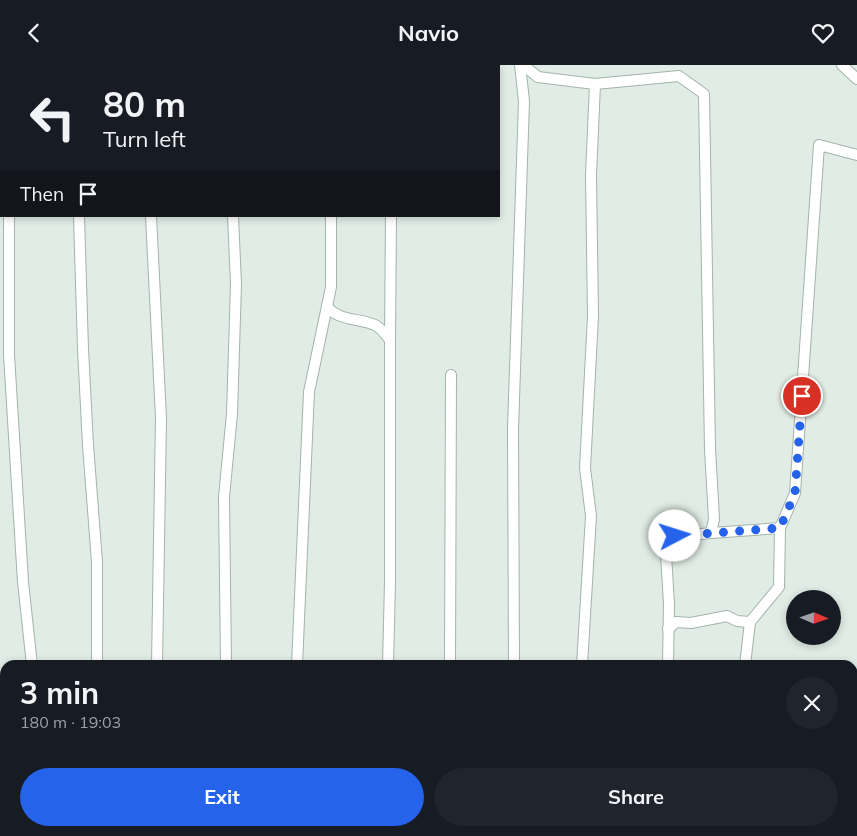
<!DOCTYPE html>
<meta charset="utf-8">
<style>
:root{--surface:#171b24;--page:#20242c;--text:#f1f3f6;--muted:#9ea1a6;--accent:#2563eb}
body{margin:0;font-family:Mulish,sans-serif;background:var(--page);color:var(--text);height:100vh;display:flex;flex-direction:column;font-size:19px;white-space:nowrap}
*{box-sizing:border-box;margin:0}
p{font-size:16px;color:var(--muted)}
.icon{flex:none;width:28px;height:28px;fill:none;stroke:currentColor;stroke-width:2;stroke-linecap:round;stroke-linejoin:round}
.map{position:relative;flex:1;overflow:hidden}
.drawer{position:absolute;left:0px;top:595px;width:858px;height:176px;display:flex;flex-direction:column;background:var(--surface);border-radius:15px 15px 0 0;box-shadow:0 2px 8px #0003}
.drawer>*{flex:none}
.banner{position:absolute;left:0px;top:0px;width:500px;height:152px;box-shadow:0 2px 8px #0003;background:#171b24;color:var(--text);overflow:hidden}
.needle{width:32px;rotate:92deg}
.controls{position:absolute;left:786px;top:525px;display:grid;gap:10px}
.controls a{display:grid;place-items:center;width:55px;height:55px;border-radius:50%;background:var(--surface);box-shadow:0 2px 8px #0003;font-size:25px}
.pin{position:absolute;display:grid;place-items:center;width:42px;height:42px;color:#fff;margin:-21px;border:2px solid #fff;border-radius:50%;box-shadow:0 1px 5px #0007}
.me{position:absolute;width:55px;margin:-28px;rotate:85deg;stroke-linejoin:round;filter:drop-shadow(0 0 4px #0008)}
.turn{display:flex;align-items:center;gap:18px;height:105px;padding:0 20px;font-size:22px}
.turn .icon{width:65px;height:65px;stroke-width:2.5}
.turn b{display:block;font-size:35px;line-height:42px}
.then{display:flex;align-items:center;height:48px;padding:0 20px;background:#0003;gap:10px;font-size:19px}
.round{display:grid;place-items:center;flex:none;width:52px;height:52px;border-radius:26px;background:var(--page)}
.head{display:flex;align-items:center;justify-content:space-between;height:85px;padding:0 20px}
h1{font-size:30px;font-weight:700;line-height:38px}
.primary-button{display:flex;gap:10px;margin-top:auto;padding:10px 20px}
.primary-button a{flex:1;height:58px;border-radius:30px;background:var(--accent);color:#fff;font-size:20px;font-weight:700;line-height:58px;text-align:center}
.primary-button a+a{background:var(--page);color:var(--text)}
header{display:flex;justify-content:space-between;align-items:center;height:65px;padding:0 20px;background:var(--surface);font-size:22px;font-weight:700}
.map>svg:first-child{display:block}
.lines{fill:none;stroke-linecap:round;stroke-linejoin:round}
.river{stroke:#86d3d2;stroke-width:16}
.street-casing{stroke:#a3b4ab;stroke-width:12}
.street{stroke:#fff;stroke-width:10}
.route{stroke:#2563eb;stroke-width:9;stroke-dasharray:0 16.2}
</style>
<header><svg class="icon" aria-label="back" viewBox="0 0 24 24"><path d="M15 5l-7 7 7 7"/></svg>Navio<svg class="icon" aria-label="heart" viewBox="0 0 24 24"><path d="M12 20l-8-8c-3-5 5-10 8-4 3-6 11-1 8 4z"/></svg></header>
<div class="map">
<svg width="857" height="771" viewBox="0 0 857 771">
<rect width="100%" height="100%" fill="#e0ece5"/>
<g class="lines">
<polyline class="river" points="0,1 21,0"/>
<g class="street-casing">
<g id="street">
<polyline points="309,0 309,1"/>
<polyline points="394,0 394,1"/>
<polyline points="523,0 538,12 595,19 591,110 593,251 585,403 591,451 582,600"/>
<polyline points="842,0 857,14"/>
<polyline points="239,1 241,0"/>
<polyline points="595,19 679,11 704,29 710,384 714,454 711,468 665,473 669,539 668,600"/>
<polyline points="0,105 1,105"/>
<polyline points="9,151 9,290 23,517 32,600"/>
<polyline points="79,151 83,284 88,380 97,497 97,600"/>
<polyline points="151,151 161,353 157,600"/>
<path d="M 327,241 C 337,256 360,253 375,260 C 381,263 386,270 390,275"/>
<polyline points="711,468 780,463"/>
<polyline points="668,564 676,557 691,558 727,551 737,556 750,557"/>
<polyline points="226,600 224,432 232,349 236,219 233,151"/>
<polyline points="297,600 309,327 331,222 331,151"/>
<polyline points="388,600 390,517 390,275 391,151"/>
<polyline points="450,600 451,310"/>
<polyline points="514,600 513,364 524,36 520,0"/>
<polyline points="745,600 750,557 779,522 780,463 795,428 819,80 857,90"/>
<polyline points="0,686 5,686"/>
<polyline points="52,766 53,771"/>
<polyline points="127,766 127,771"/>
<polyline points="294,766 294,771"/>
<polyline points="371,766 371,771"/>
<polyline points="518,766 518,771"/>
<polyline points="587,766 587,771"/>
<polyline points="738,766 738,771"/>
<polyline points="226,771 226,766"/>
<polyline points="445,771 445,766"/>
<polyline points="663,771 663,766"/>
</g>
</g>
<use href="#street" class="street"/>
</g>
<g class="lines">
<polyline class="route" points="675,471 780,463 795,428 802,331"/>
</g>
</svg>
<div class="controls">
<a><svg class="needle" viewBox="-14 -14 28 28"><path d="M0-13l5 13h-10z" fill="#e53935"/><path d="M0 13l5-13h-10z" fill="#9ea1a6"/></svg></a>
</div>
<div class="pin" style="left:802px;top:331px;background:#d93025"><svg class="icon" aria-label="arrive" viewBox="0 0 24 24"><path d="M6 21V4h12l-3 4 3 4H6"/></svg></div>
<svg class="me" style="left:675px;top:471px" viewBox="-20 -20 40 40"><circle r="19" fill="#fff"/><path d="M0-13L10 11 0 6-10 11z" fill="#2563eb"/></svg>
<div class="banner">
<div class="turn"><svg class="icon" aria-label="left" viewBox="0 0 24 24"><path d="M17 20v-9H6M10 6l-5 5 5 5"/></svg><div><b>80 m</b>Turn left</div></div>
<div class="then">Then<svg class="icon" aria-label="arrive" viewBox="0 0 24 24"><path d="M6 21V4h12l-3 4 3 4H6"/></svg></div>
</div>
<section class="drawer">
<div class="head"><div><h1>3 min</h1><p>180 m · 19:03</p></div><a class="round"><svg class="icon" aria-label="close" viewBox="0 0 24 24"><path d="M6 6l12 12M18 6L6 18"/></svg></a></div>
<div class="primary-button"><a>Exit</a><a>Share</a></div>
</section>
</div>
